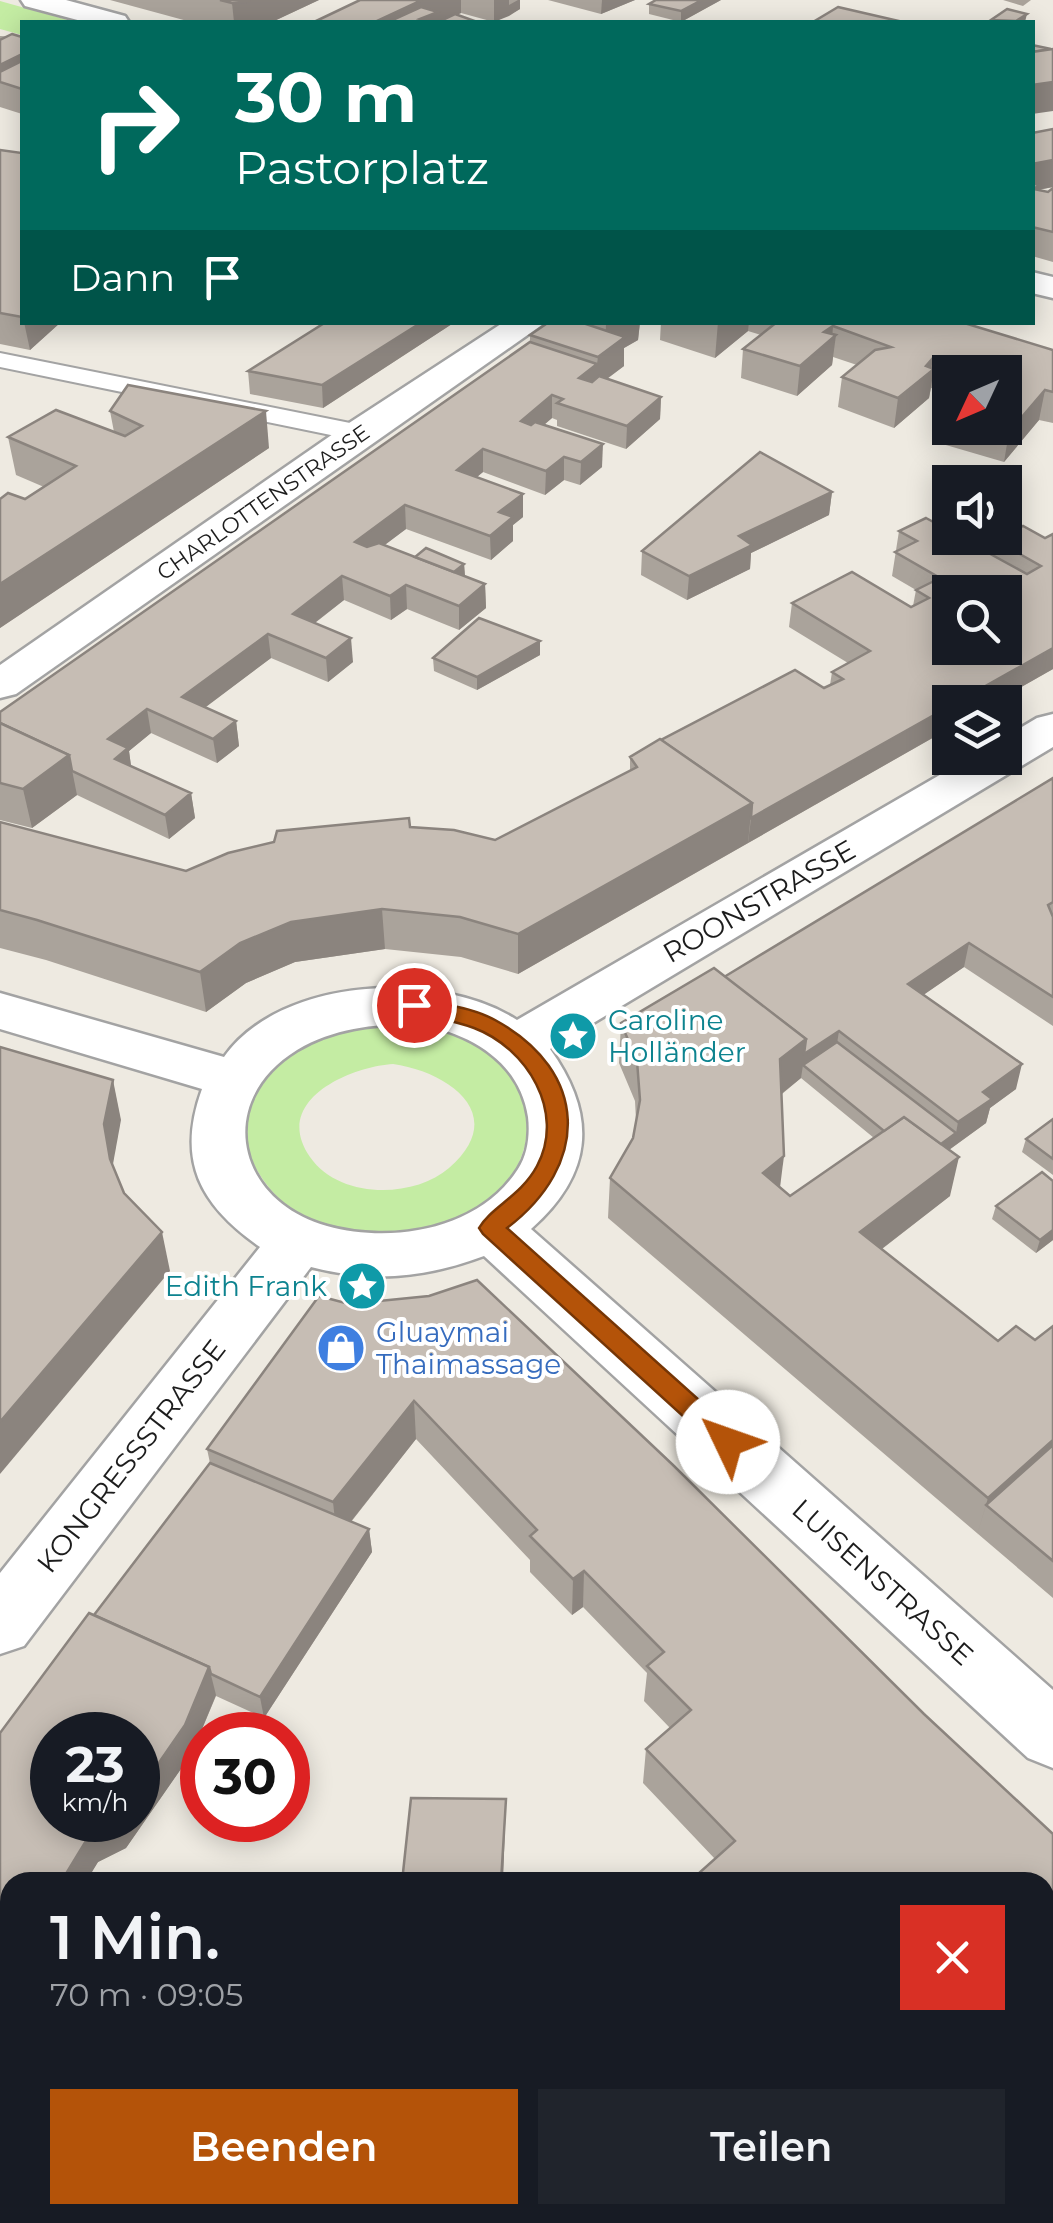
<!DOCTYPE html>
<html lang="de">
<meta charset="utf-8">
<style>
:root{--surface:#171b24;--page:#20242c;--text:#f1f3f6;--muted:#9ea1a6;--accent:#b45309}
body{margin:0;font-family:Montserrat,sans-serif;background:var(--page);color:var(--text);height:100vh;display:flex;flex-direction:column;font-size:38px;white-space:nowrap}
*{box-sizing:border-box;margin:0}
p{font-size:32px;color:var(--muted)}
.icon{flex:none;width:55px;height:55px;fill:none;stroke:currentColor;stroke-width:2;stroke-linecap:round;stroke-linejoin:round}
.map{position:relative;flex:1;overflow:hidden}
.panel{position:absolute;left:0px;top:1872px;width:1055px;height:352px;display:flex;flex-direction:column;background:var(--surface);border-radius:30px 30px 0 0;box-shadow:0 5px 25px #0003}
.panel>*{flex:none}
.top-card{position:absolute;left:20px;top:20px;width:1015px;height:305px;border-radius:0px;box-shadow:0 5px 25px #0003;background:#00695c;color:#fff;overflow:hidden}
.needle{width:65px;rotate:226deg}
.fabs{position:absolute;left:932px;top:355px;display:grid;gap:20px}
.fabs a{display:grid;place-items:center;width:90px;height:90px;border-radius:0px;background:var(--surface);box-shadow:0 5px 25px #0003;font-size:50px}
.speed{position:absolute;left:30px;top:1712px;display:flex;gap:20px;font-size:50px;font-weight:700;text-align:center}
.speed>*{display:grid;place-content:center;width:130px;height:130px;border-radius:50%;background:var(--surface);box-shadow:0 5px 25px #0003;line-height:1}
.speed small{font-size:25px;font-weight:400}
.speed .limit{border:15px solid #d22;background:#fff;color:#111}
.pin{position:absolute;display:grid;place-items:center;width:85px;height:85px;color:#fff;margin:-42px;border:5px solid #fff;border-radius:50%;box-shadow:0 2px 10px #0007}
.me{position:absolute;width:110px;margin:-55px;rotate:312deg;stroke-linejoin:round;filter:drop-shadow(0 0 8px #0008)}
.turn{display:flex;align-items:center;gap:35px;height:210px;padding:0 50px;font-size:45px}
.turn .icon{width:130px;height:130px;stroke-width:2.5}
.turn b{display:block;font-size:70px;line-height:85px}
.then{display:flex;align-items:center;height:95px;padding:0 50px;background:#0003;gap:20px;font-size:38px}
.round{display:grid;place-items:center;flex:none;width:105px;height:105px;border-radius:0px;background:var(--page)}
.overview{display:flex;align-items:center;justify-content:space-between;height:170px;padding:0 50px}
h1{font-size:60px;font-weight:600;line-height:75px}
.primary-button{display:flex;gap:20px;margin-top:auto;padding:20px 50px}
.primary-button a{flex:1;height:115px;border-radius:0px;background:var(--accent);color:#fff;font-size:40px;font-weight:600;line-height:115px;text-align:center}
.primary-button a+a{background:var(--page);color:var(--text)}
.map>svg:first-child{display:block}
.grass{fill:#c4eca3;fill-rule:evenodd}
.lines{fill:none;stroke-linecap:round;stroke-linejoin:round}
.service-casing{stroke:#a3a3a3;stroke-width:4}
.minor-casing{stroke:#a3a3a3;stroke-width:5}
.tertiary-casing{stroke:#a3a3a3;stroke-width:5}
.service{fill:#fff;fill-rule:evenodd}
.minor{fill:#fff;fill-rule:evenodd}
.tertiary{fill:#fff;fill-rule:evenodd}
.wall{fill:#aaa39b;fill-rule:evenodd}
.shaded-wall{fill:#8b847e}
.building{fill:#c6bdb4;stroke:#8b847e;stroke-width:2.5;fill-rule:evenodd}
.route{fill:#b45309;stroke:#753606;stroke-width:2.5}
.labels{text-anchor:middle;stroke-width:8;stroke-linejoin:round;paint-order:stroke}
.far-street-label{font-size:22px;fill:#1c1c1c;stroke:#fff}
.street-label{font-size:28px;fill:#1c1c1c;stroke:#fff}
.culture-label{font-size:28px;fill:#0d838f;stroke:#fff;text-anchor:start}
.shop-label{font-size:28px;fill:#366cbe;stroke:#fff;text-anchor:start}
</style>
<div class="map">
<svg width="1053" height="2223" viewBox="0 0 1053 2223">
<rect width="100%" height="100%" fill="#eeeae1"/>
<g class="grass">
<polygon points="0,1 75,22 22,22 22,35 0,29"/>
<path d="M 393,1025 C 418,1028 444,1030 467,1041 C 537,1075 548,1150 489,1201 C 453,1232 396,1238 351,1232 C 320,1227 286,1211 267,1185 C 247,1159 239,1132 253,1101 C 280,1046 336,1030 393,1025 ZM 393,1064 C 449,1072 510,1115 449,1168 C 413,1199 339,1199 310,1157 C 271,1101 349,1067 393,1064 Z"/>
</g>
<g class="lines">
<g class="service-casing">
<polygon id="service" points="0,353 360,425 373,433 360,441 0,367"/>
</g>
<g class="minor-casing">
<g id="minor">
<polygon points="504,322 546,322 16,694 0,698 0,665 346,425"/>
<path d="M 1053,714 L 1053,747 L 550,1049 C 598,1116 593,1174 531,1229 L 1053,1690 L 1053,1768 L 1028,1758 L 484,1256 C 425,1278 372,1283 311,1267 L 24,1646 L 0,1654 L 0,1573 L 260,1247 C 200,1205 176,1161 202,1089 L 0,1029 L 0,993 L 224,1057 C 281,976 439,970 517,1020 L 969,758 L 1005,758 L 1005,737 L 1037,718 ZM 414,1023 C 467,1032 519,1059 528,1117 C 530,1134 528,1154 518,1169 C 479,1230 392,1244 327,1226 C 236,1201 214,1101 297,1050 C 334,1028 372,1025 414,1023 Z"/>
</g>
</g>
<g class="tertiary-casing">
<g id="tertiary">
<polygon points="21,0 66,0 125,16 129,22 85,22 25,6"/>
<polygon points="1032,272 1053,277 1053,298 1032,293"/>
</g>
</g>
<use href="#service" class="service"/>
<use href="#minor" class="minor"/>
<use href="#tertiary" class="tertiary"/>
</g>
<g class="wall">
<polygon points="110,0 319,0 272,22 191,22"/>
<polygon points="360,0 520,0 520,9 494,22 461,13 457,15"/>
<polygon points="548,0 635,0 601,14"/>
<polygon points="721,0 681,22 649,14 649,4"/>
<polygon points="1003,0 1031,0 1023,6"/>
<polygon points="0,36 22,37 22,114 0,107"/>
<polygon points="1032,133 1053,187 1038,190 1048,192 1053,188 1053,262 1032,256"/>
<polygon points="0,150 22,153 22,322 61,322 30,350 0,344"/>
<polygon points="317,322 455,322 323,408 250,394 248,371 323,325"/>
<polygon points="549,322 640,322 638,340 624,348 624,366 607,379 661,397 660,419 626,449 557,426 557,420 552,418 544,425 602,467 580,485 564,480 545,495 483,472 477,477 523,517 513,525 513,541 491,560 406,529 384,545 415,557 464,564 465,576 485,584 486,608 459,630 407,609 391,620 344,600 315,623 353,662 328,682 271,658 205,707 236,721 239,746 217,763 151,733 129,751 131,766 191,793 195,818 169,839 77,795 32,828 0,820 0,712 530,342 530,335"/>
<polygon points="661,322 961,322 1053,350 1053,423 1039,420 1004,462 939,443 944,413 950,407 950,428 1005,428 1005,372 950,372 950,393 931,388 929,398 894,428 838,407 842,377 857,365 833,357 832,365 797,396 741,378 743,349 761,335 748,331 715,358 660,340"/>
<polygon points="110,411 269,448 0,628 0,499 25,499 44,487 16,475 8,437 114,432"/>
<polygon points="832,492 829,515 751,553 750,569 687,600 641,575 642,551"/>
<polygon points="899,531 992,555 995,540 1045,538 1053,669 995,702 950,702 950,728 518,974 461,957 385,949 295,962 246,983 206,1012 46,960 0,948 0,822 186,871 410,827 495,840 630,771 630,757 661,740 830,685 832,672 848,663 789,627 792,603 911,607 913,606 916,590 892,576"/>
<polygon points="540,641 540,655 477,690 434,671 433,658"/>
<path d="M 1053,778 L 1053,1026 L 964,967 L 923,995 L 1016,1089 L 990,1108 L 986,1123 L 949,1150 L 950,1196 L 882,1249 L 998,1341 L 1035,1340 L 1053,1326 L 1053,1598 L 608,1218 L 610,1178 L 633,1138 L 636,1120 L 635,1101 L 619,1063 L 621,1023 L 724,977 ZM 801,1078 L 874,1138 L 790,1196 L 780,1188 L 782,1094 Z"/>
<polygon points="1053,1119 1053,1175 1022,1152 1026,1139"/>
<polygon points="1053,1181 1053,1240 1036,1253 992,1219 996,1206"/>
<polygon points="319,1296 924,1714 1053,1834 1053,2073 1045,2066 1045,1882 715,1859 643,1783 646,1749 670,1728 644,1701 647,1673 583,1607 572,1615 530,1572 530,1560 416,1439 351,1522 369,1529 372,1552 264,1718 216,1696 192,1753 126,1848 98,1862 0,2005 10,2026 0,2041 0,1733 94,1615 210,1463 207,1449"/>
<polygon points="710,2215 779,2215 771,2223 717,2223"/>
</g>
<g class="shaded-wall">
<polygon points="250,0 319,0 272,22 234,22 232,3"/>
<polygon points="422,0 461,0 461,13 441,22 375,22"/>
<polygon points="494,0 509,0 509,16 494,22"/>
<polygon points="518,0 520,0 520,9 509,16 509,5"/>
<polygon points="602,0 635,0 601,14"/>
<polygon points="702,0 721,0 681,22 681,11"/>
<polygon points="1027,14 1025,22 1015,22 1016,21"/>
<polygon points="0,47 22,54 22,89 0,82"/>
<polygon points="1053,82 1053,111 1032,114 1032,85"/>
<polygon points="1053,160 1053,187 1032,191 1032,164"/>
<polygon points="24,322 61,322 30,350"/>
<polygon points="422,322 455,322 323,408 322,385"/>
<polygon points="608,322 640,322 638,340 624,348 624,366 578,400 579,378 597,364 598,357 605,352 606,324"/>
<polygon points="718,322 749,322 748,331 715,358"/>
<polygon points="833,326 832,339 836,335 832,365 797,396 800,366 824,332"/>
<polygon points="933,358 931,371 934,369 929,398 894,428 898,398"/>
<polygon points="1045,390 1039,420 1004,462 1009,432"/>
<polygon points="552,395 552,418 521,444 521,421"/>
<polygon points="661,397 660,419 626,449 627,426"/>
<polygon points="266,411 269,448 0,628 0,584"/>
<polygon points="603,444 602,467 580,485 581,462"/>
<polygon points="483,449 483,472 457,493 457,470"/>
<polygon points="564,457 564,480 545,495 546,471"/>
<polygon points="832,492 829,515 751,553 750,569 687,600 689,576 739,536"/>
<polygon points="523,494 523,517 513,525 513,541 491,560 490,536 499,512"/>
<polygon points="405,505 406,529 357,566 355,542"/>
<polygon points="464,564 465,577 445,579"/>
<polygon points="342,576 344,600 295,638 293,614"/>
<polygon points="485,584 486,608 459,630 459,606"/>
<polygon points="406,585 407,609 391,620 390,596"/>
<polygon points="268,634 271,658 186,722 182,697"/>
<polygon points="351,638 353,662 328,682 326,658"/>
<polygon points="540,641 540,655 477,690 477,677"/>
<polygon points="1053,648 1053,669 995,702 957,702"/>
<polygon points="950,706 950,728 748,843 751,818"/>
<polygon points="147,709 151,733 129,751 132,773 119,783 108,739"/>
<polygon points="236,721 239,746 217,763 213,739"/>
<polygon points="69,755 77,795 32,828 23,789"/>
<polygon points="191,793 195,818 169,839 165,815"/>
<polygon points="752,803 748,843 518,974 518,934"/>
<polygon points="382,909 385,949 295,962 246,983 206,1012 200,972 240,943 291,922"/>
<polygon points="969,943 964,967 903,1009 908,984"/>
<polygon points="839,1031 835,1056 803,1065 801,1078 775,1099 780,1059 806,1039"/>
<polygon points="1022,1064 1016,1089 990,1108 986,1123 917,1173 920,1159 956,1133 958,1122 983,1092"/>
<polygon points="113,1080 121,1120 113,1164 110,1159 104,1124"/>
<polygon points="784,1156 779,1195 763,1173"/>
<polygon points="959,1157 950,1196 853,1271 860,1232"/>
<polygon points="1053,1230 1053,1240 1036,1253 1040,1240"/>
<polygon points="162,1232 170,1271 0,1474 0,1422"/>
<polygon points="414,1401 416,1439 337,1539 333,1502"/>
<polygon points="1053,1440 1053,1466 986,1505 977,1535 988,1498"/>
<polygon points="369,1529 372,1552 264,1718 260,1697"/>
<polygon points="584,1571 583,1607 572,1615 573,1579"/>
<polygon points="209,1667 216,1695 192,1753 126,1848 98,1862 86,1882 61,1882 89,1836 118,1820 138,1820 138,1793"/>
<polygon points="506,1799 503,1882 501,1882"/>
<polygon points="10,1952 10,1992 0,2005 10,2026 0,2041 0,1965"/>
<polygon points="761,2215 779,2215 771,2223 753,2223"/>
</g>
<g class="building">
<polygon points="220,0 250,0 246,2 232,3"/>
<polygon points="360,0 422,0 375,22 314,22"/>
<polygon points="656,0 702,0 681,11 649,4"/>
<polygon points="421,7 438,12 420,19 433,22 388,22"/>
<polygon points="838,7 903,22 813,22"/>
<polygon points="1007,9 1027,14 1016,21 991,20"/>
<polygon points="455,14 472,20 467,22 438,22"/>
<polygon points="12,34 22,37 22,54 0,65 0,40"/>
<polygon points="1032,45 1051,49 1032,52"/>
<polygon points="1053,49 1053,82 1032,85 1032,52"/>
<polygon points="22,61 22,89 0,82 0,72"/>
<polygon points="1053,129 1053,160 1032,164 1032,133"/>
<polygon points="0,150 22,153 22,317 0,313"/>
<polygon points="1032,183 1039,185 1034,189 1048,192 1053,188 1053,232 1032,227"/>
<polygon points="326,322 422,322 322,385 248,371"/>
<polygon points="549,322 580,322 625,337 598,357 530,335"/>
<polygon points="777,322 961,322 1053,350 1053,392 1045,390 1009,432 993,428 1005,428 1005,372 983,372 933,358 926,366 934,369 898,398 842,377 875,350 891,347 833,326 824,332 836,335 800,366 743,349"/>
<polygon points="530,342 597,364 579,378 592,382 599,376 661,397 627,426 557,403 563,399 552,395 521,421 531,425 535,422 603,444 581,462 564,457 546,471 483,449 457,470 523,494 499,512 513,517 490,536 405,505 355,542 367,547 379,543 485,584 459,606 406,585 390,596 342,576 293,614 351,638 326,658 268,634 182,697 236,721 213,739 147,709 108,739 128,748 115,759 191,793 165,815 72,771 69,755 0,723 0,712"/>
<polygon points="128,385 266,411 0,584 0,499 8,493 25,499 76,466 8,437 56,410 125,436 142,426 110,411"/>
<polygon points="760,452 832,492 739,536 752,545 689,576 642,551"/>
<path d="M 926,518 L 950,531 L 950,538 L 961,538 L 1027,574 L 1041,566 L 995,540 L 1000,538 L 1005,538 L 1005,535 L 1023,526 L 1045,538 L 1053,534 L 1053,648 L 957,702 L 950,702 L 950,706 L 751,818 L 752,803 L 661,740 L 795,670 L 824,688 L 843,679 L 832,672 L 870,651 L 792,603 L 852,572 L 911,607 L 929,598 L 916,590 L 940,578 L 895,552 L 917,541 L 899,531 ZM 950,592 L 1005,592 L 1005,648 L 950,648 Z"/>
<polygon points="426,548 464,564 454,572 415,557"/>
<polygon points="479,618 540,641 477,677 433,658"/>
<polygon points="0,723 69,755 23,789 0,783"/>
<polygon points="660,739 752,803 518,934 460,917 382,909 291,922 240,943 200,972 37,920 0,910 0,822 186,871 228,853 274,842 277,831 409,818 410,827 454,830 495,840 637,767 630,757"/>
<polygon points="1053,778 1053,902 1048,905 1053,917 1053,997 969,943 908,984 1022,1064 983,1092 992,1099 958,1122 839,1031 804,1054 806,1039 724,977"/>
<polygon points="714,968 806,1039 780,1059 784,1156 763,1173 790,1196 904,1117 959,1157 860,1232 998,1341 1016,1326 1035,1340 1053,1326 1053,1440 988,1498 610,1178 633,1138 640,1100 637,1061 621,1023"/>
<polygon points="837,1042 956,1133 941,1144 904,1117 884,1131 803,1065"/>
<polygon points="0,1047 113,1080 104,1124 110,1159 124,1193 162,1232 0,1422"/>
<polygon points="1053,1119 1053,1159 1026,1139"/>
<polygon points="1042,1172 1053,1181 1053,1230 1040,1240 996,1206"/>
<polygon points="477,1280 673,1465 924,1714 1053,1834 1053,2030 1045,2023 1045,1882 689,1882 735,1841 646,1749 691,1710 647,1666 664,1652 584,1571 573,1579 530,1536 537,1530 414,1401 333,1502 207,1449 319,1296 349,1304 429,1296"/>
<polygon points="1053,1445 1053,1561 986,1505"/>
<polygon points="210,1463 369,1529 260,1697 211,1674 209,1667 94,1615"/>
<polygon points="89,1613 209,1667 185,1725 138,1793 138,1735 52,1735 52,1820 118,1820 89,1836 61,1882 10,1882 10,1952 0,1965 0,1733"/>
<polygon points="411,1798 506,1799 501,1882 402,1882"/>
<polygon points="738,2215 761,2215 753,2223 746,2223"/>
</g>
<path class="route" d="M 414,997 C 439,1004 472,1007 495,1020 C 590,1072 590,1165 507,1228 L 737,1434 L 741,1442 L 737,1449 L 728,1452 L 719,1449 L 483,1234 L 479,1228 C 491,1207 521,1196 537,1166 C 566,1112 527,1048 474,1028 C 452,1020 428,1017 406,1010 L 403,1005 Z"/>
<defs>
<g id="sight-disc" transform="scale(2.5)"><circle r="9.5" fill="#0f9aa8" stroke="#fff"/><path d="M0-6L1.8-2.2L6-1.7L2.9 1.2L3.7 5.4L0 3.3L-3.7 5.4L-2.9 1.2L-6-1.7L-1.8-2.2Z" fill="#fff"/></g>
<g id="shop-disc" transform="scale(2.5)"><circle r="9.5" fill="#3f7fe0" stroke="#fff"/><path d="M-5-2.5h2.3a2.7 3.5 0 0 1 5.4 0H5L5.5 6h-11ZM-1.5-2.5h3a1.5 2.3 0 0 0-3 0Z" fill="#fff"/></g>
</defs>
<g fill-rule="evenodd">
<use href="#sight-disc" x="573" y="1036"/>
<use href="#sight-disc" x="362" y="1286"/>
<use href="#shop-disc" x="341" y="1348"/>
</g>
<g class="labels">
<g class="far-street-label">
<text transform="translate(263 502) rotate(-35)" y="8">CHARLOTTENSTRASSE</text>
</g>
<g class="street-label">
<text transform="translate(759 901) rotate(-30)" y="10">ROONSTRASSE</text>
<text transform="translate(131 1456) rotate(-52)" y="10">KONGRESSSTRASSE</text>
<text transform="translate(883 1582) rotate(42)" y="10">LUISENSTRASSE</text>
</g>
<g class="culture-label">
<text x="608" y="1030">Caroline<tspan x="608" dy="32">Holländer</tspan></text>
<text x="327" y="1296" text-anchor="end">Edith Frank</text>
</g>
<g class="shop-label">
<text x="376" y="1342">Gluaymai<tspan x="376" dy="32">Thaimassage</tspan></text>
</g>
</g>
</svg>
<div class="fabs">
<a><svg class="needle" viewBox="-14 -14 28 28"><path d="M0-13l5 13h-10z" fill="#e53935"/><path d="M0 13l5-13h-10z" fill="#9ea1a6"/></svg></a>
<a><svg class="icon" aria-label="sound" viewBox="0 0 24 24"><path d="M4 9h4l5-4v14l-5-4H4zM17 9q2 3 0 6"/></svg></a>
<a><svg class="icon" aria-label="search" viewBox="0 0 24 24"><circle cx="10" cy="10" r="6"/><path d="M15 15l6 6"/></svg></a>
<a><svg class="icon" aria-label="layers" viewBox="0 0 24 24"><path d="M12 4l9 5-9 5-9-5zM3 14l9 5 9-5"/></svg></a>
</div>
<div class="speed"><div>23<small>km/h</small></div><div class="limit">30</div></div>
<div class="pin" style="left:414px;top:1005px;background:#d93025"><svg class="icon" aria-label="arrive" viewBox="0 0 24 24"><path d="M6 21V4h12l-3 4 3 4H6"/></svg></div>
<svg class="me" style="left:728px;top:1442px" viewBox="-20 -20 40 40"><circle r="19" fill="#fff"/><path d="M0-13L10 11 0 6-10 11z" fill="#b45309"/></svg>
<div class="top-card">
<div class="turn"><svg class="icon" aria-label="right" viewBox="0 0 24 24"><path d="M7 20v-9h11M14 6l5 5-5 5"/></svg><div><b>30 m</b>Pastorplatz</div></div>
<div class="then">Dann<svg class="icon" aria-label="arrive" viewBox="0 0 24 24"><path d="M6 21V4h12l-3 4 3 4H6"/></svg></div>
</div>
<section class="panel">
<div class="overview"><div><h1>1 Min.</h1><p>70 m · 09:05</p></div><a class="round" style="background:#d93025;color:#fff"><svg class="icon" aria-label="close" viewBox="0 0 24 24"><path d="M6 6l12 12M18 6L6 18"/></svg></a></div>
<div class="primary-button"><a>Beenden</a><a>Teilen</a></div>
</section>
</div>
